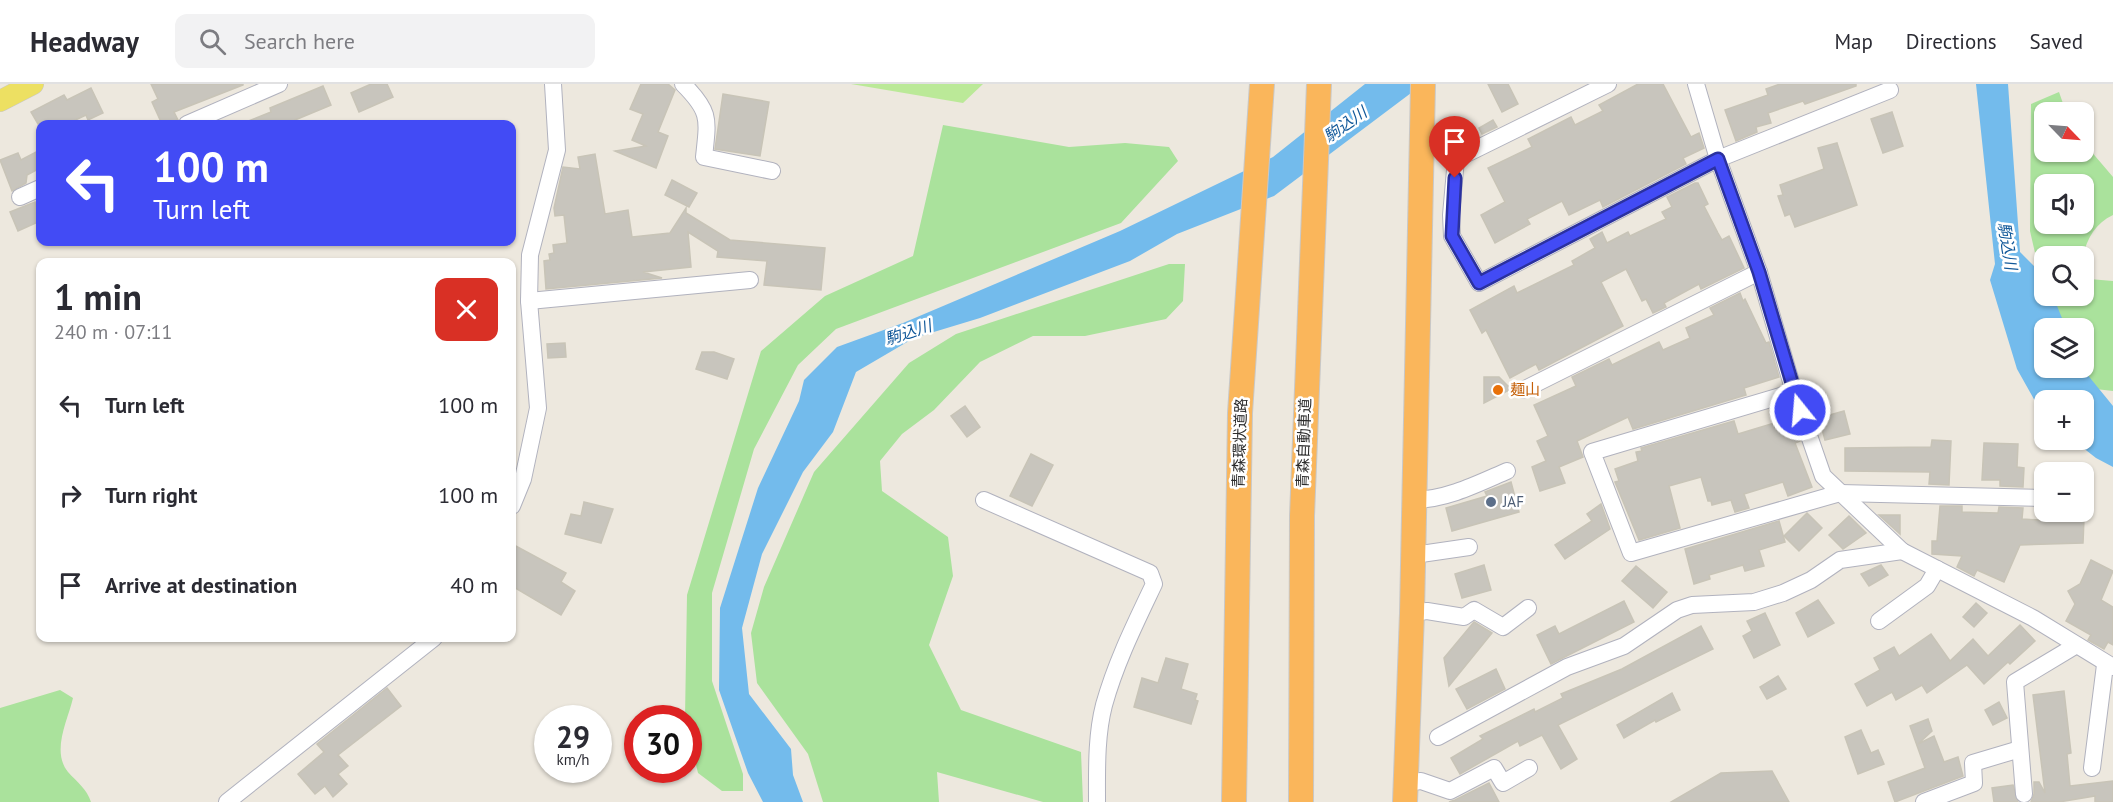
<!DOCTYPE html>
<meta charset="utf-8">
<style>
:root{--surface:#fff;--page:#f2f2f3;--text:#2b2b33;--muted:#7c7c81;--line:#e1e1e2}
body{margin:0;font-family:"PT Sans","Noto Sans JP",sans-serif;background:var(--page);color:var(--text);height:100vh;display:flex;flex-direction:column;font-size:22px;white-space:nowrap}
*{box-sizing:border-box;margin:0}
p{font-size:20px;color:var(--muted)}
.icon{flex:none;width:33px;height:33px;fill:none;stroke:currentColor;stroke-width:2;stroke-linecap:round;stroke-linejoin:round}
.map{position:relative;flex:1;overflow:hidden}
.panel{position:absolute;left:36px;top:174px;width:480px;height:384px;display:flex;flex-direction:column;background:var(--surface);border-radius:12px;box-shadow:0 2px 4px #0004}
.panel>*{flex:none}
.guide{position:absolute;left:36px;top:36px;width:480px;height:126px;border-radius:12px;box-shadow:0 2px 4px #0004;background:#424bf5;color:#fff;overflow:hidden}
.needle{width:39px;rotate:115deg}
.tools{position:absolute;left:2034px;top:18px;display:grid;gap:12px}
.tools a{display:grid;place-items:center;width:60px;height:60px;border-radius:12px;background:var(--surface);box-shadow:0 2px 4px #0004;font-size:30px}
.speed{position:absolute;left:534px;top:621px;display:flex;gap:12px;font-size:30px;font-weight:700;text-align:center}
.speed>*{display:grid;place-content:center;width:78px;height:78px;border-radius:50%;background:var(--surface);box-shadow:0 2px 4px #0004;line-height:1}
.speed small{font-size:15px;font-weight:400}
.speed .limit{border:9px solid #d22;background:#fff;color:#111}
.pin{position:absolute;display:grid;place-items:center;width:51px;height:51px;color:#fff;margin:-62px -26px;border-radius:50% 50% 50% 0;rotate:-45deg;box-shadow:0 0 6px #0007}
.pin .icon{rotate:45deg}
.me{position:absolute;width:66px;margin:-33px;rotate:343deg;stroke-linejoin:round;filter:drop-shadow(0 0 4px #0008)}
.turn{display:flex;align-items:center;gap:21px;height:126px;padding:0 18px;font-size:27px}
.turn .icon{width:78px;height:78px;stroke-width:2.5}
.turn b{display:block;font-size:42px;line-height:51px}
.round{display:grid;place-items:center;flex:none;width:63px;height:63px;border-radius:12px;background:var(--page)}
.headline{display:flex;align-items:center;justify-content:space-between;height:102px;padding:0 18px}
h1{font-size:36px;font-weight:800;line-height:45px}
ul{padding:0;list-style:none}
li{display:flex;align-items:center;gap:18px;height:90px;padding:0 18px}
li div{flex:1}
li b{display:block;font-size:22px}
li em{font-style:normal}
header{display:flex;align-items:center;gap:36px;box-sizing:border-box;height:84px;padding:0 30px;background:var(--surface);border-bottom:2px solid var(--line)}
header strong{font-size:28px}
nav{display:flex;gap:33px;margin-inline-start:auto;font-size:21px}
.search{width:420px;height:54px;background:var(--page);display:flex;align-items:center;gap:15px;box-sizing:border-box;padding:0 21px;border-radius:12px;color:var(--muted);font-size:22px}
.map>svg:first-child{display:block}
.green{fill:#aae29c;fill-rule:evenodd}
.pitch{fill:#bbe998}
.water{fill:#73bbec}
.building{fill:#c8c5bd;stroke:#c8c4b7;stroke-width:1.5}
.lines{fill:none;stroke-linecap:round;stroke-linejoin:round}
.minor-casing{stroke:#b1b2be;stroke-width:18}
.major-casing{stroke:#c8c8c8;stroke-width:22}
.highway-casing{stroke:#c8c8c8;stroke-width:26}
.minor{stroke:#fff;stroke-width:16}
.major{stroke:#ede062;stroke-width:21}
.highway{stroke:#fab65b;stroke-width:24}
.route-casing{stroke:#2b319f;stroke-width:15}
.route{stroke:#424bf5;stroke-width:10}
.food-dot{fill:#e8710a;stroke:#fff;stroke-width:2}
.service-dot{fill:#5c6f8a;stroke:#fff;stroke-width:2}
.labels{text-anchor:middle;stroke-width:5;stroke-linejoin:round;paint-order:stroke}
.food-label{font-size:15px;fill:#c56008;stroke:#fff;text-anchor:start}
.street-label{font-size:15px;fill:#2b2b2b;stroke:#fff}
.service-label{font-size:15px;fill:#4e5e75;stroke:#fff;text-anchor:start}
.water-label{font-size:16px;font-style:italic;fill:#115899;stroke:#fff}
</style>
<header>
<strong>Headway</strong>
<div class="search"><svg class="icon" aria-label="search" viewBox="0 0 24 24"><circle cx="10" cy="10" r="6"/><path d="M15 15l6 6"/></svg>Search here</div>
<nav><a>Map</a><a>Directions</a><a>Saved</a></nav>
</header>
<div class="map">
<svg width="2113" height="718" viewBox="0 0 2113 718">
<rect width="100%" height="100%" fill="#ede8de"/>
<g class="green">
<path d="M 2059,8 L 2066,28 L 2044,28 L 2044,68 L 2084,68 L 2084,59 L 2113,93 L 2113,131 C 2096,139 2087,154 2083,172 L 2044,172 L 2044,208 L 2030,147 L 2031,20 ZM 2044,100 L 2084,100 L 2084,140 L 2044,140 Z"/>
<polygon points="943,41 1069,63 1125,59 1169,63 1178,77 1121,139 836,245 798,281 754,365 712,509 712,597 743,690 743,707 722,707 698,689 689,652 688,634 685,634 687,511 761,267 825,212 913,172"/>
<polygon points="2084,177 2089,195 2113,197 2113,307 2087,304 2073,284 2084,284 2084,244 2053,244 2045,212 2084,212"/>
<polygon points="1169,180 1185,180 1183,217 1166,235 1085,252 1033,252 980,278 934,326 902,350 880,377 882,407 948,453 953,492 929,561 961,626 1081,668 1083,718 1043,718 937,688 939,718 823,718 808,670 757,599 751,549 764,503 814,388 909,279 956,250"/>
<path d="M 60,606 L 73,614 C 68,636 51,667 68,688 C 77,698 87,705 91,718 L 0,718 L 0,624 Z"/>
</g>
<polygon class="pitch" points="851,0 983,0 963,19"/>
<g class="water">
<polygon points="1365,0 1423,0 1274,112 1177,150 1130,177 980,234 914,254 856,288 833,348 803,388 762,470 742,544 749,610 791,665 793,691 803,718 763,718 748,689 719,606 720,524 758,404 799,317 804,296 837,263 903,239 1120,147 1273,73"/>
<polygon points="1976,0 2008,0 2020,168 2044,192 2044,212 2053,212 2066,244 2044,244 2044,284 2082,284 2113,322 2113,383 2096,374 2073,356 2084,356 2084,316 2044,316 2044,333 2017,285 1990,196 1995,180"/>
</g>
<g class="building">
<polygon points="151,0 243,0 243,1 174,28 178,36 162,40 152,18 158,15"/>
<polygon points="371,0 387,0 393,13 359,28 351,9"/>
<polygon points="641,0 668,0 675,6 658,48 668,52 656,84 615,67 646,62 632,56 643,30 630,25"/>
<polygon points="1488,0 1508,0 1518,20 1502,28"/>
<polygon points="1638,0 1663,0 1691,53 1699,49 1704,64 1683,74 1686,80 1603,123 1600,116 1569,131 1562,117 1527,135 1530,140 1495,159 1481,131 1505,118 1488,84 1532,63 1528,55 1571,33 1575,41 1603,27 1599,21"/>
<polygon points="1780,0 1856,0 1856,2 1805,20 1803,17 1768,29 1771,39 1756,43 1757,48 1736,57 1725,26 1768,11 1766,5"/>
<polygon points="323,2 331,21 295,36 297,40 241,40 271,28 270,24"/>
<polygon points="91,4 103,29 88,36 86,31 67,40 38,40 31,28 64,11 67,16"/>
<polygon points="723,10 769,18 760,72 715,65"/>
<polygon points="1892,28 1903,62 1883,69 1871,35"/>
<polygon points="1493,36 1497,43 1482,50 1479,44"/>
<polygon points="1837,59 1857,121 1795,143 1790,130 1785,132 1778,112 1783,111 1780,101 1824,85 1818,64"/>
<polygon points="40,66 40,84 27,91 26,99 12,107 0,76 18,69 21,76"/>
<polygon points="595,70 605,130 628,126 632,153 670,149 686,124 686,129 730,156 825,164 821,206 764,201 767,177 717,173 718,167 688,148 691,183 643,188 662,194 546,205 544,177 550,176 549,170 554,169 553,161 567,159 564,131 555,132 554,124 563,83 580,85 578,73"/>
<polygon points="672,96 697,109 689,123 665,111"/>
<polygon points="1695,99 1698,99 1708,120 1704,122 1718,149 1722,156 1729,152 1744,184 1701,205 1699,200 1664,219 1666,223 1653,229 1646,215 1642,217 1626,185 1601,198 1623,242 1539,286 1536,280 1510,294 1486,246 1482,249 1470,226 1514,202 1517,209 1574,181 1572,177 1595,164 1590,155 1602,148 1607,159 1628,148 1630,152 1666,135 1662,128 1672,123 1667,113"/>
<polygon points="35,118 40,137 18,147 10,128"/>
<polygon points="1740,209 1743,217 1745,215 1766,259 1769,258 1779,293 1744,304 1746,311 1633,345 1628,333 1577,357 1583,373 1559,383 1565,399 1540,407 1532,383 1546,377 1537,357 1548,352 1534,321 1576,302 1572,293 1609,275 1612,281 1659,258 1663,266 1690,254 1686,244 1714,231 1710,224"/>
<polygon points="565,259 566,273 548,274 547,260"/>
<polygon points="702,268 714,268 734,275 727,295 696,285"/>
<polygon points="1484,293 1499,293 1511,305 1484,319"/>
<polygon points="965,322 980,343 967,353 951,332"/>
<polygon points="1844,327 1850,350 1825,356 1819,334"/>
<polygon points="1734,337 1738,350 1781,337 1783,342 1793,338 1800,357 1795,359 1812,403 1788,412 1783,398 1744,410 1749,424 1735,428 1731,416 1712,421 1711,417 1708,417 1701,393 1669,402 1680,444 1639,456 1615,398 1619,397 1615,385 1638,377 1636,368 1642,367 1641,364"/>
<polygon points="1932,356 1951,357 1949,401 1929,400 1930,388 1845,387 1845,364 1931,363"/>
<polygon points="1984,359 2018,360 2017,383 2024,384 2023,403 2000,402 2000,396 1982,396"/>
<polygon points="1031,370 1053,381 1032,422 1010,412"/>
<polygon points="1511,398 1519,428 1452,447 1446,424 1487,412 1485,408"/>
<polygon points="584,418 613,425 601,459 565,450 571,430 581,432"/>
<polygon points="1601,420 1610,445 1565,475 1555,461 1592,437 1587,430"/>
<polygon points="1940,422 1962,422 1962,428 1998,429 1999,423 2023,424 2022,435 2054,437 2054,434 2084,435 2083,459 2020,461 2004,498 1977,486 1974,492 1957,483 1962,472 1932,470 1932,457 1937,457"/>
<polygon points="1807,429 1822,444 1799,467 1784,452"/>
<polygon points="1879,431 1900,431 1900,450"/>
<polygon points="1849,432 1866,449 1843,465 1829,451"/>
<polygon points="1779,437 1785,458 1759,466 1764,482 1745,487 1743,481 1709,491 1710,495 1694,500 1685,465"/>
<polygon points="512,460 566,489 561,498 575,507 561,531 512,502"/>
<polygon points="2091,476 2113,487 2101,516 2113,523 2113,561 2108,558 2104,565 2088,556 2091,551 2066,537 2075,520 2068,507 2080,500"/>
<polygon points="1484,481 1491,506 1462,514 1455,490"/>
<polygon points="1881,481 1888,491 1869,502 1861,490"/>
<polygon points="1636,482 1667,508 1653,524 1622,497"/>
<polygon points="1818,516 1834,539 1808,553 1796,529"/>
<polygon points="1624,517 1634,538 1551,580 1537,551 1555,542 1559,550"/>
<polygon points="1976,519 1987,529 1974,543 1963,533"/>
<polygon points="1765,529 1780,561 1754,574 1743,552 1752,547 1747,537"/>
<polygon points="1474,538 1492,549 1449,602 1444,574"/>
<polygon points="2020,541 2035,557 2010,580 2008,578 1984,600 1967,581 1927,609 1922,601 1896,616 1892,608 1867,622 1855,600 1880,586 1874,574 1894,563 1899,572 1931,550 1950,577 1973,555 1988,572"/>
<polygon points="1701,542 1713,565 1558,641 1577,675 1561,685 1542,651 1520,662 1518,657 1460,690 1451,674 1483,655 1480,652 1534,625 1535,628 1563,614 1561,610 1622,585"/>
<polygon points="1166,574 1188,580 1181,605 1197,610 1195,616 1198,617 1191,640 1134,623 1142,594 1158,599"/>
<polygon points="1496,585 1505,605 1467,625 1456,605"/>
<polygon points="1778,592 1786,605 1767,615 1760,603"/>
<polygon points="387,604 401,622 338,671 348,682 338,690 347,700 333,713 325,702 315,710 298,690 324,668 317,660"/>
<polygon points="2064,607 2071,669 2067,670 2070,702 2113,697 2113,718 2095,718 2095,712 2059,718 2031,718 2034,710 2034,698 2039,698 2045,709 2033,611"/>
<polygon points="1672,609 1680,626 1656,638 1655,636 1624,654 1617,641"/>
<polygon points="1999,618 2007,634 1993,641 1985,626"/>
<polygon points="1928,635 1932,647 1918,660 1934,652 1944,678 1958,673 1963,692 1895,718 1888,698 1925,684 1910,642"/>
<polygon points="1861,646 1871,669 1878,666 1884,680 1858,690 1845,653"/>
<polygon points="1772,687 1789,718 1671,718 1721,689"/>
<polygon points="1489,699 1499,718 1449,718 1455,716"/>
<polygon points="2013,701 2018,718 1994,718 1992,704"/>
</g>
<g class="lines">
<g class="minor-casing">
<g id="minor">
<path d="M 683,0 C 711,28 708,35 704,73 L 772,87"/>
<polyline points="1608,0 1456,75 1451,131 1452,152 1479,199 1718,75 1890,6"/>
<polyline points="1696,0 1718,75 1759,188 1794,308 1823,392 1902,467 2033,534 2113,583"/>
<polyline points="187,40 279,0"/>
<polyline points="20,113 40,104"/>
<polyline points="529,217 750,196"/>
<polyline points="1523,306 1759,188"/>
<polyline points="1794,308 1592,368 1631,469 1840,409 2044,414"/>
<path d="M 984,416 L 1150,489 L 1154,500 C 1135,540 1116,578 1104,621 C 1096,652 1097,686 1097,718"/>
<path d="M 1415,416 C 1448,415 1477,400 1507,387"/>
<polyline points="512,422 523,395 538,324 529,217 530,171 557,66 553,0"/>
<polyline points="1414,471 1469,463"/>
<polyline points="1412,529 1427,527 1464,533 1474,526 1503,543 1528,524"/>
<polyline points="1879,537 1927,502 1937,485"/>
<polyline points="1438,653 1567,583 1624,562 1677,526 1692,521 1754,518 1783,509 1811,496 1840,476 1902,467"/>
<polyline points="2092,684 2105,581"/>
<polyline points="1405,699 1421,697 1450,707 1494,684 1503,699 1529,684"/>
<polyline points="2024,710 2015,598 2075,562"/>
<polyline points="227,718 434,554"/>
<polyline points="1924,718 1974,699 1973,679 2020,665"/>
</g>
</g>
<g class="major-casing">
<polyline id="major" points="0,17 33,0"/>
</g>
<g class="highway-casing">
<g id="highway">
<polyline points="1234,718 1240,329 1262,0"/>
<polyline points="1301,718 1302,432 1319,0"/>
<polyline points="1405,718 1412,529 1423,0"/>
</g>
</g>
<use href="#minor" class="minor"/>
<use href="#major" class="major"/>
<use href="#highway" class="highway"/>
</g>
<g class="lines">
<g class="route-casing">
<polyline id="route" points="1455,94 1452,152 1479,199 1718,75 1759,188 1800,326"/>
</g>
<use href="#route" class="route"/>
</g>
<circle class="food-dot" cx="1498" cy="306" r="6"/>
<circle class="service-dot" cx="1491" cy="418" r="6"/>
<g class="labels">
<g class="food-label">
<text x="1510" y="311">麺山</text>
</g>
<g class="street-label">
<text transform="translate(1240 359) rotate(-88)" y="5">青森環状道路</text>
<text transform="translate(1304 359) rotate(-88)" y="5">青森自動車道</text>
</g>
<g class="service-label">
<text x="1503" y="423">JAF</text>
</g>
<g class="water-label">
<text transform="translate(1345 40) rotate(-35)" y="6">駒込川</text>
<text transform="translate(2008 162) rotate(81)" y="6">駒込川</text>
<text transform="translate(908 248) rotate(-18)" y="6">駒込川</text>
</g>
</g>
</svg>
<div class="tools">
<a><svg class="needle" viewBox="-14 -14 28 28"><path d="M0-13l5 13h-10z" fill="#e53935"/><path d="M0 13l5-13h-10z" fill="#7c7c81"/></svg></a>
<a><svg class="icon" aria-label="sound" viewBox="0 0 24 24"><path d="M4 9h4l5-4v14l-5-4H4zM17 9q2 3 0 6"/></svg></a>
<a><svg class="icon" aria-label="search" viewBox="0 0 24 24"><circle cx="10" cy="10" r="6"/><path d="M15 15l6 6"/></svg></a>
<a><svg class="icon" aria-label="layers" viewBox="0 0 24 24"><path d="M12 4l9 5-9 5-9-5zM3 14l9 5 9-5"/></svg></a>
<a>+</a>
<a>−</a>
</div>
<div class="speed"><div>29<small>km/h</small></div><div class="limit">30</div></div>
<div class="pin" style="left:1455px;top:94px;background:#d93025"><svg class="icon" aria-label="arrive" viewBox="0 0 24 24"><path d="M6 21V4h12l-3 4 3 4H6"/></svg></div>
<svg class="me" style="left:1800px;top:326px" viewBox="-20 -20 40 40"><circle r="17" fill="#424bf5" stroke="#fff" stroke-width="3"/><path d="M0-11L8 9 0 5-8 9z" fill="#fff"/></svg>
<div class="guide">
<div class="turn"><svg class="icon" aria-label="left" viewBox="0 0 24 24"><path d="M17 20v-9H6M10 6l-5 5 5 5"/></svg><div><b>100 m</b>Turn left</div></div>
</div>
<section class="panel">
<div class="headline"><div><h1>1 min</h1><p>240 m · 07:11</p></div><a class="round" style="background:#d93025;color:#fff"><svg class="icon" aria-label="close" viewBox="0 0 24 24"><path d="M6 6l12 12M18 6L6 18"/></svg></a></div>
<ul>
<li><svg class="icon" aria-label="left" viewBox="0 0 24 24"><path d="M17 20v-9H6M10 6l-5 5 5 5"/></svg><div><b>Turn left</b></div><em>100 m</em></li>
<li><svg class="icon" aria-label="right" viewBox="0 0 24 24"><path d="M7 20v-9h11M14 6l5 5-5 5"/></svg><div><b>Turn right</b></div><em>100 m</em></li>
<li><svg class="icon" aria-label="arrive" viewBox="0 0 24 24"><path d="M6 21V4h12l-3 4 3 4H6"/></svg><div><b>Arrive at destination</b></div><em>40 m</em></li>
</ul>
</section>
</div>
